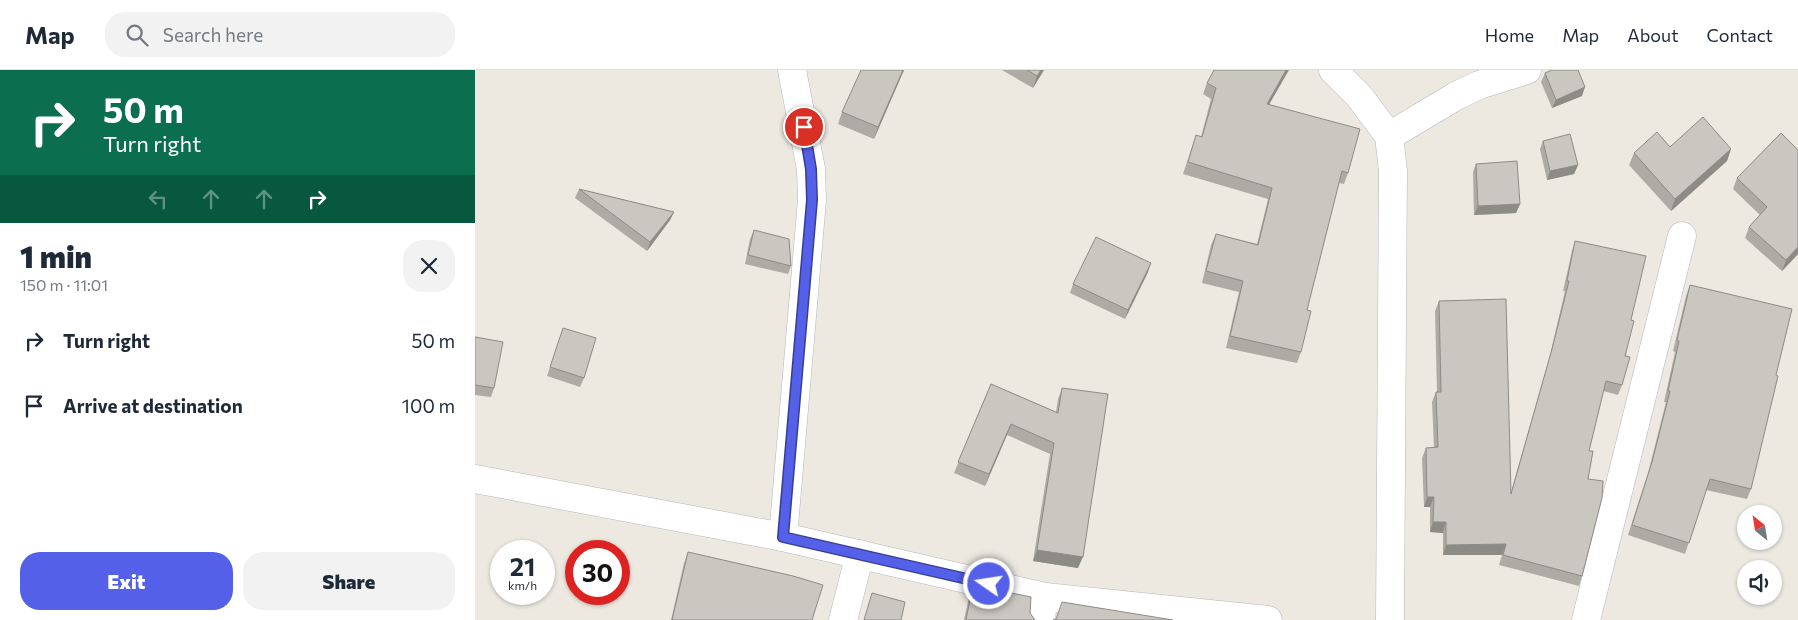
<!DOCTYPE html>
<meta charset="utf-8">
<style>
:root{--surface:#fff;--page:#f2f2f3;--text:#1f2937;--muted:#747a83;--line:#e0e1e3;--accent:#5460e7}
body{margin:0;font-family:Commissioner,sans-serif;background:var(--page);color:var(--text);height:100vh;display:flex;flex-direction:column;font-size:19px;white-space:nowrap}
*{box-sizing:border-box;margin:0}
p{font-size:16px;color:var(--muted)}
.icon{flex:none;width:28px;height:28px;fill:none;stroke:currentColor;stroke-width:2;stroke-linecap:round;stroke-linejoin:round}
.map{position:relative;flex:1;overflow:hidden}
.panel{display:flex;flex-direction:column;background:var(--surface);width:475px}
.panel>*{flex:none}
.top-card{background:#0b6e4f;color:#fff;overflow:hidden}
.needle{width:32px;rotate:330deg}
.controls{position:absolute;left:1262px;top:435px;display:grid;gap:10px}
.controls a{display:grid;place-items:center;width:45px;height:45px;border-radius:50%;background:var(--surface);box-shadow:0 1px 4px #0004;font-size:25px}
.speed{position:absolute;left:15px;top:470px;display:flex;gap:10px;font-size:25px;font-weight:700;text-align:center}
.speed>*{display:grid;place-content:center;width:65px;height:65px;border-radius:50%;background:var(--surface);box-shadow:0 1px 4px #0004;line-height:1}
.speed small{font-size:12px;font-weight:400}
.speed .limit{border:8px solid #d22;background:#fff;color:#111}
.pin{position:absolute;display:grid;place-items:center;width:42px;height:42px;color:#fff;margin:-21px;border:2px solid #fff;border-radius:50%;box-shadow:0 1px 5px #0007}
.me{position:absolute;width:55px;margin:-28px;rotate:283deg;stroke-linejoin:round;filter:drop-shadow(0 0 4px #0008)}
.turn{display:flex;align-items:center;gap:18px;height:105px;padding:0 20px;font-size:22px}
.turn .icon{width:65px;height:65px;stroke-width:2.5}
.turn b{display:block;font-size:35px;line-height:42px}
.lanes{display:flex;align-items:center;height:48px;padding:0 20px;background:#0003;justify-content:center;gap:25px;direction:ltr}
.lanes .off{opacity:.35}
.round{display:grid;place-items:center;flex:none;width:52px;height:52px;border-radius:20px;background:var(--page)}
.summary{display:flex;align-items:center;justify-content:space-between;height:85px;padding:0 20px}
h1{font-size:30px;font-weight:800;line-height:38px}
.cta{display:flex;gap:10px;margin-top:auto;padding:10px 20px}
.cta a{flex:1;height:58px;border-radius:20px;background:var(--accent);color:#fff;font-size:20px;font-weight:800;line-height:58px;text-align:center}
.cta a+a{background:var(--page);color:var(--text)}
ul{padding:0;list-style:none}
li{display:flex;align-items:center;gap:15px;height:65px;padding:0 20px}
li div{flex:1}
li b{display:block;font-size:19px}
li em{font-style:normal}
header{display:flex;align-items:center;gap:30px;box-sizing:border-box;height:70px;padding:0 25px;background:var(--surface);border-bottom:1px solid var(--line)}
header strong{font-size:24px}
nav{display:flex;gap:28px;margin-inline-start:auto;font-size:18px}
.search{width:350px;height:45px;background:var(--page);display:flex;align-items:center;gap:12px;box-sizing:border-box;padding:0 18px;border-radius:20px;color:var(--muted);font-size:19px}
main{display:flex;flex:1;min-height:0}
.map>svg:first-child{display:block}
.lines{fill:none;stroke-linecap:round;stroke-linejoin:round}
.minor-casing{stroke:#b5b6bf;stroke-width:29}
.minor{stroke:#fff;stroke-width:28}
.wall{fill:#adaba4}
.shaded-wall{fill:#8d8b86}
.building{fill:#c9c7bf;stroke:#8d8b86}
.route-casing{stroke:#373e96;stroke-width:12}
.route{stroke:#5460e7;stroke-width:9}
</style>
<header>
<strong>Map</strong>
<div class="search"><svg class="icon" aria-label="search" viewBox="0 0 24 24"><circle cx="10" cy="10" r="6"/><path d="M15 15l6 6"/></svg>Search here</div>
<nav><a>Home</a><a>Map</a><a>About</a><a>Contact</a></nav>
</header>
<main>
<section class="panel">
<div class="top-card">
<div class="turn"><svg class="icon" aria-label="right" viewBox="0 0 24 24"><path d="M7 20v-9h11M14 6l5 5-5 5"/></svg><div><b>50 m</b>Turn right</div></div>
<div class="lanes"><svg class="icon off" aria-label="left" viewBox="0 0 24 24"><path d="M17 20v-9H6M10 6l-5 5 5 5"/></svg><svg class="icon off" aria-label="ahead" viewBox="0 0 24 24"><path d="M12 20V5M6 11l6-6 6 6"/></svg><svg class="icon off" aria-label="ahead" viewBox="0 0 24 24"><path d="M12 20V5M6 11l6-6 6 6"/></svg><svg class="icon" aria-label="right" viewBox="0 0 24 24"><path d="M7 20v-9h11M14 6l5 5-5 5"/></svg></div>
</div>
<div class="summary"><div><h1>1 min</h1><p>150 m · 11:01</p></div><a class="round"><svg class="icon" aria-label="close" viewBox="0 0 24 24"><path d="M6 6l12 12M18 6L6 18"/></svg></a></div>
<ul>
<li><svg class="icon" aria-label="right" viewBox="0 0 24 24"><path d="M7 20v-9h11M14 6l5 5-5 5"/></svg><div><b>Turn right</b></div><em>50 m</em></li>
<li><svg class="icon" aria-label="arrive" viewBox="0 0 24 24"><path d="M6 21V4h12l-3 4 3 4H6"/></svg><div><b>Arrive at destination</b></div><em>100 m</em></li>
</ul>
<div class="cta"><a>Exit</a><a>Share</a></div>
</section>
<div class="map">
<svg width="1323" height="550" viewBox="0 0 1323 550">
<rect width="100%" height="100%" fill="#ede9e1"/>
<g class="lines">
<g class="minor-casing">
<g id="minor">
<polyline points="858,0 884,26 914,66 918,101 915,550"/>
<polyline points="914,66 981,26 1004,15 1052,0"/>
<polyline points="0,409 308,467 570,527 793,550"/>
<polyline points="308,467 337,130 336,99 317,0"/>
<polyline points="368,550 385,484"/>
<polyline points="565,550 570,527"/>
<polyline points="1111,550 1207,166"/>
</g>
</g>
<use href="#minor" class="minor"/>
</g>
<g class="wall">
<polygon points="429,0 399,69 363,54 367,42"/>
<polygon points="527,0 569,0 558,18"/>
<polygon points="1070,3 1107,26 1077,38 1066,12"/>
<polygon points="732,13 794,34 873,103 869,114 864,113 832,240 826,282 822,293 751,278 764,222 727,213 736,175 741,164 782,174 793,129 708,104 721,65 726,67 736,29 728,24"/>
<polygon points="1068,71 1103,95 1099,104 1072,110 1065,79"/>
<polygon points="1195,77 1256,79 1252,91 1196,141 1154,95 1159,83"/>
<polygon points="1323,80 1323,184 1307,201 1270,168 1274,157 1285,145 1258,119 1262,108"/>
<polygon points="1001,94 1045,134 1041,143 999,145 998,102"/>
<polygon points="104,119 199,142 195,150 172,181 100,128"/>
<polygon points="279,160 316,196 313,204 270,194 275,169"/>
<polygon points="1100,171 1156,250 1147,315 1143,325 1128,321 1114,381 1113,409 1107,506 1104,516 1024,495 1027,485 968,485 968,463 955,462 955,437 949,437 947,388 951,378 959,377 957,332 961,322 962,322 960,241 964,231 1036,422 1074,289 1090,221 1088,221 1097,181"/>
<polygon points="673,202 650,249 595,223 598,214"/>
<polygon points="1215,215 1301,305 1276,419 1272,429 1231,420 1210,484 1153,465 1173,403 1191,332 1189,332 1200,282 1198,281 1211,226"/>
<polygon points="88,258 109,308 105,317 72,306"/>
<polygon points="0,267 19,318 16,327 0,325"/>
<polygon points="516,314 581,342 583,329 587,318 603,498 558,491 575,384 532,365 510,416 479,403"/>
<polygon points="213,482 337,550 196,550 209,493"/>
<polygon points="498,515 555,543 560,550 489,550 494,527"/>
</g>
<g class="shaded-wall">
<polygon points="428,0 429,0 399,69 403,57"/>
<polygon points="566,0 569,0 558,18 562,6"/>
<polygon points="811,0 814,0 788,45 792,34"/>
<polygon points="1110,17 1107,26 1077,38 1081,30"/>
<polygon points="1256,79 1252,91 1196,141 1200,129"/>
<polygon points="1103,95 1099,104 1072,110 1075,101"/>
<polygon points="1045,134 1041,143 999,145 1003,136"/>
<polygon points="199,142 195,150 172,181 175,172"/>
<polygon points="1323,177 1323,184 1307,201 1311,190"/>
<polygon points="676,193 673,202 650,249 653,240"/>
<polygon points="536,354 532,365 510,416 514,404"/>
<polygon points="952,427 959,427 955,437 949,437"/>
<polygon points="958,452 971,452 968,463 955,462"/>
<polygon points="1031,474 1027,485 968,485 971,475"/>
<polygon points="562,480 608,487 603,498 558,491"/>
</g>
<g class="building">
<polygon points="386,0 428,0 403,57 367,42"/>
<polygon points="552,0 566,0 562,6"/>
<polygon points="739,0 811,0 792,34 885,59 873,103 867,101 832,240 836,241 826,282 755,266 768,211 731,201 741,164 783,175 797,118 713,92 721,65 727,67 741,18 732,13"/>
<polygon points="1077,0 1103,0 1110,17 1081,30 1070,3"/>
<polygon points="1228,47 1256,79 1200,129 1159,83 1182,62 1195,77"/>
<polygon points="1306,63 1323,80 1323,177 1311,190 1274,157 1292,137 1262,108"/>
<polygon points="1095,64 1103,95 1075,101 1068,71"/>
<polygon points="1042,91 1045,134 1003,136 1001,94"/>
<polygon points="104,119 199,142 175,172"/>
<polygon points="279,160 314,169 316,196 273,185"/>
<polygon points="621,167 676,193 653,240 598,214"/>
<polygon points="1100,171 1171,186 1156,250 1159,251 1150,286 1155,287 1147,315 1131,311 1114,381 1118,381 1113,409 1128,411 1127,428 1107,506 1028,485 1031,474 971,475 971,452 958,452 959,427 952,427 951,378 963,377 961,322 966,322 964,231 1031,229 1036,424 1077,279 1094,211 1092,211"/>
<polygon points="1215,215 1317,239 1301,305 1303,306 1276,419 1235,409 1214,473 1157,455 1177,392 1195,321 1193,321 1204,271 1202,270"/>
<polygon points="88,258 121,268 109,308 75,297"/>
<polygon points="0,267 28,272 19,318 0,315"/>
<polygon points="516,314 583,343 587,318 633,324 608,487 562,480 579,373 536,354 514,404 483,392"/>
<polygon points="213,482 318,506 348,515 337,550 197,550"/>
<polygon points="498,515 556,527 555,543 560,550 491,550"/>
<polygon points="397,523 430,532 426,550 389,550"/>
<polygon points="587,532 698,550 578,550 581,549"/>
</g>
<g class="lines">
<g class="route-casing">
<polyline id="route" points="329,57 336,99 337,130 308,467 514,514"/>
</g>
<use href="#route" class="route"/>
</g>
</svg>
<div class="controls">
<a><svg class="needle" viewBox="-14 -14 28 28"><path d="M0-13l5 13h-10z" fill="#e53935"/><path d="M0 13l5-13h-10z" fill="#747a83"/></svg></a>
<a><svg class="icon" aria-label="sound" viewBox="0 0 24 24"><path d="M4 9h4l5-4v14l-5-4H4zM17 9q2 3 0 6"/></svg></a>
</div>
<div class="speed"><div>21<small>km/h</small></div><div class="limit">30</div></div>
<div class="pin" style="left:329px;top:57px;background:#d93025"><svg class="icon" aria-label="arrive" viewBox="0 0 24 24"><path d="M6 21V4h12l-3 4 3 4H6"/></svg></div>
<svg class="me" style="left:514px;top:514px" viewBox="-20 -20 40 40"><circle r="17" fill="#5460e7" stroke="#fff" stroke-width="3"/><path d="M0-11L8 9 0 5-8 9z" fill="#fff"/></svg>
</div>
</main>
